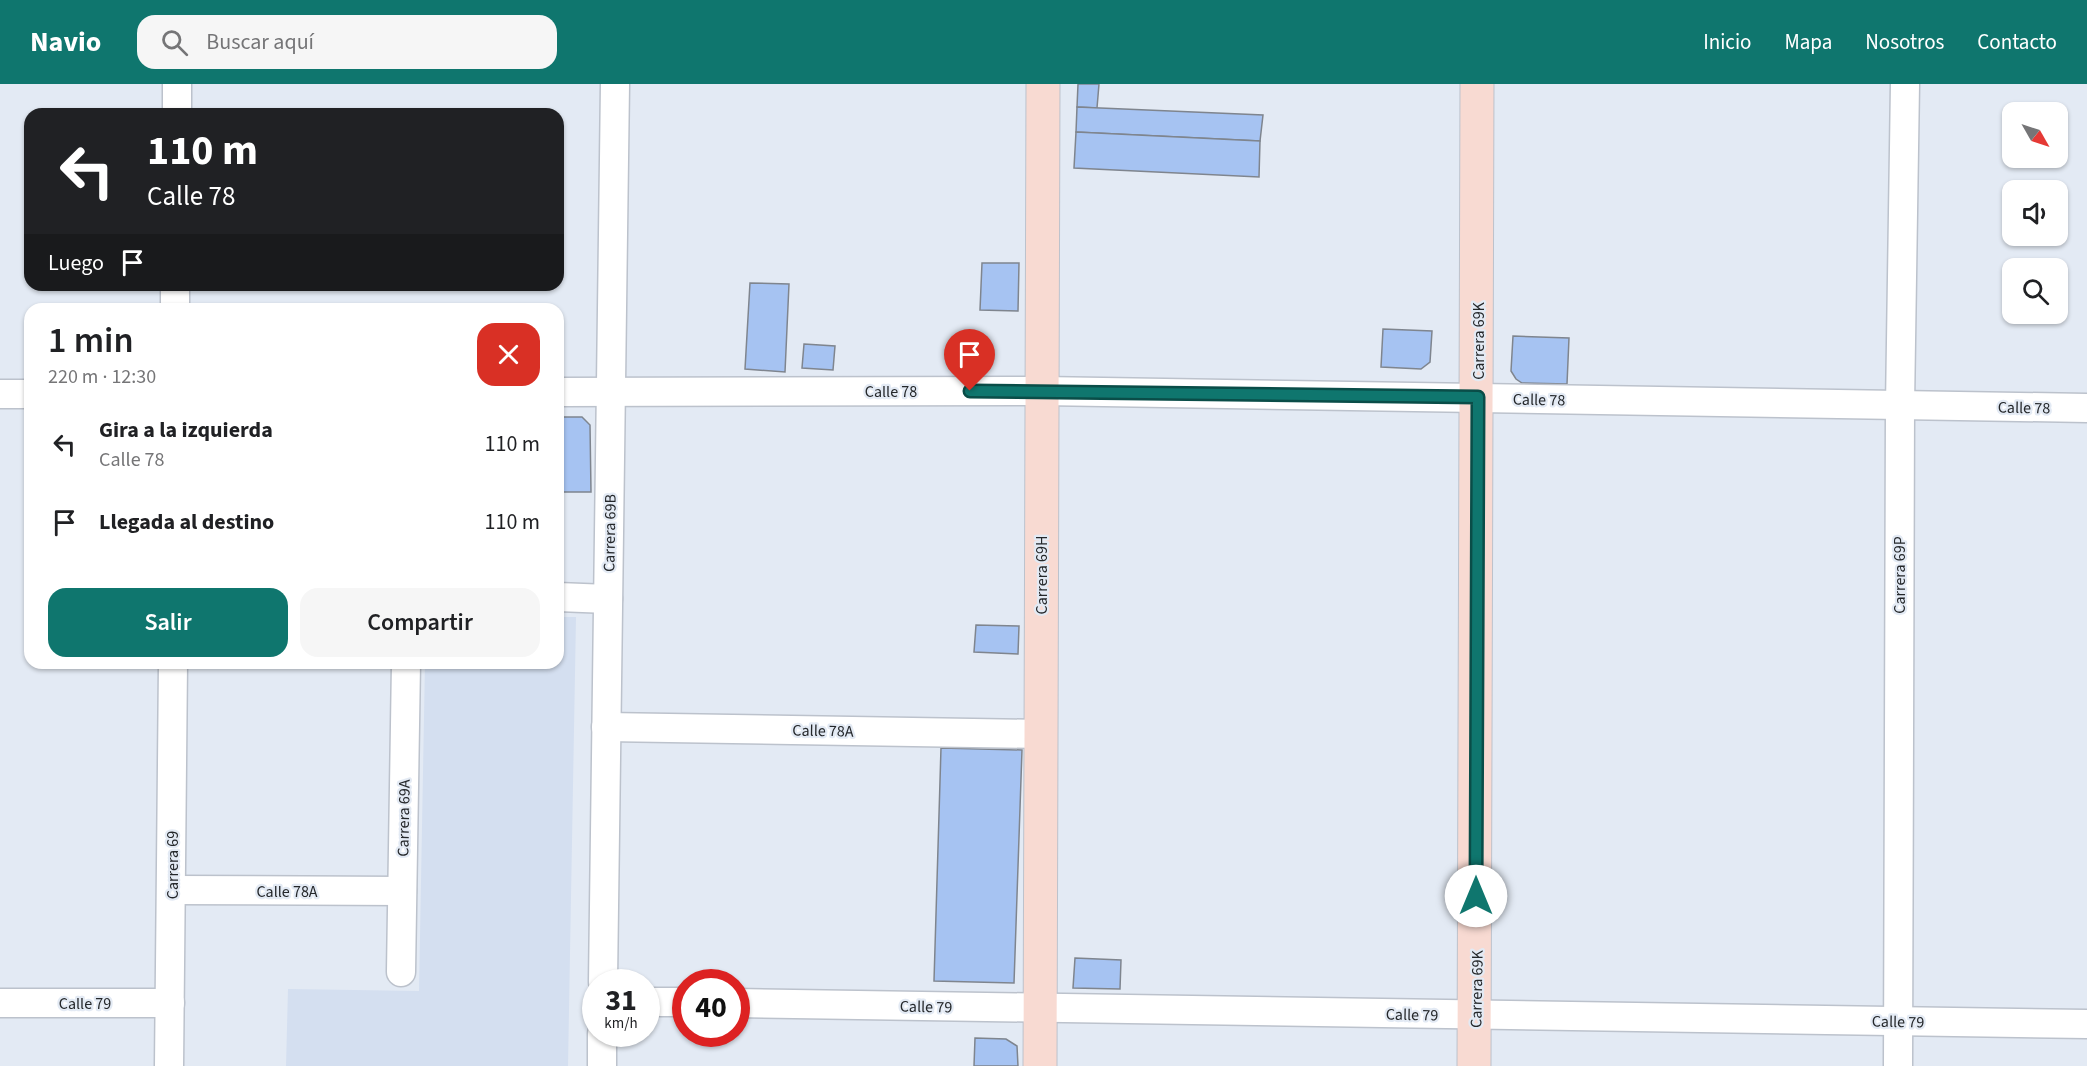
<!DOCTYPE html>
<html lang="es">
<meta charset="utf-8">
<style>
:root{--surface:#fff;--page:#f6f6f6;--text:#202124;--muted:#757577;--accent:#0f766e}
body{margin:0;font-family:"Source Sans 3",sans-serif;background:var(--page);color:var(--text);height:100vh;display:flex;flex-direction:column;font-size:22px;white-space:nowrap}
*{box-sizing:border-box;margin:0}
p{font-size:20px;color:var(--muted)}
.icon{flex:none;width:33px;height:33px;fill:none;stroke:currentColor;stroke-width:2;stroke-linecap:round;stroke-linejoin:round}
.map{position:relative;flex:1;overflow:hidden}
.side{position:absolute;left:24px;top:219px;width:540px;height:366px;display:flex;flex-direction:column;background:var(--surface);border-radius:18px;box-shadow:0 2px 4px #0004}
.side>*{flex:none}
.hud{position:absolute;left:24px;top:24px;width:540px;height:183px;border-radius:18px;box-shadow:0 2px 4px #0004;background:#202124;color:#fff;overflow:hidden}
.needle{width:39px;rotate:129deg}
.buttons{position:absolute;left:2002px;top:18px;display:grid;gap:12px}
.buttons a{display:grid;place-items:center;width:66px;height:66px;border-radius:12px;background:var(--surface);box-shadow:0 2px 4px #0004;font-size:30px}
.speed{position:absolute;left:582px;top:885px;display:flex;gap:12px;font-size:30px;font-weight:700;text-align:center}
.speed>*{display:grid;place-content:center;width:78px;height:78px;border-radius:50%;background:var(--surface);box-shadow:0 2px 4px #0004;line-height:1}
.speed small{font-size:15px;font-weight:400}
.speed .limit{border:9px solid #d22;background:#fff;color:#111}
.pin{position:absolute;display:grid;place-items:center;width:51px;height:51px;color:#fff;margin:-62px -26px;border-radius:50% 50% 50% 0;rotate:-45deg;box-shadow:0 0 6px #0007}
.pin .icon{rotate:45deg}
.me{position:absolute;width:66px;margin:-33px;rotate:0deg;stroke-linejoin:round;filter:drop-shadow(0 0 4px #0008)}
.turn{display:flex;align-items:center;gap:21px;height:126px;padding:0 24px;font-size:27px}
.turn .icon{width:78px;height:78px;stroke-width:2.5}
.turn b{display:block;font-size:42px;line-height:51px}
.then{display:flex;align-items:center;height:57px;padding:0 24px;background:#0003;gap:12px;font-size:22px}
.round{display:grid;place-items:center;flex:none;width:63px;height:63px;border-radius:18px;background:var(--page)}
.overview{display:flex;align-items:center;justify-content:space-between;height:102px;padding:0 24px}
h1{font-size:36px;font-weight:600;line-height:45px}
.button{display:flex;gap:12px;margin-top:auto;padding:12px 24px}
.button a{flex:1;height:69px;border-radius:18px;background:var(--accent);color:#fff;font-size:24px;font-weight:600;line-height:69px;text-align:center}
.button a+a{background:var(--page);color:var(--text)}
ul{padding:0;list-style:none}
li{display:flex;align-items:center;gap:18px;height:78px;padding:0 24px}
li div{flex:1}
li b{display:block;font-size:22px}
li em{font-style:normal}
header{display:flex;align-items:center;gap:36px;box-sizing:border-box;height:84px;padding:0 30px;background:var(--accent);color:#fff}
header strong{font-size:28px}
nav{display:flex;gap:33px;margin-inline-start:auto;font-size:21px}
.search{width:420px;height:54px;background:var(--page);display:flex;align-items:center;gap:15px;box-sizing:border-box;padding:0 21px;border-radius:18px;color:var(--muted);font-size:22px}
.map>svg:first-child{display:block}
.built{fill:#d4dff0}
.building{fill:#a6c3f2;stroke:#7f858e;stroke-width:1.5}
.lines{fill:none;stroke-linecap:round;stroke-linejoin:round}
.street-casing{stroke:#bcc2cc;stroke-width:31}
.secondary-casing{stroke:#bcc2cc;stroke-width:35}
.street{stroke:#fff;stroke-width:28}
.secondary{stroke:#f8dad2;stroke-width:33}
.route-casing{stroke:#0a4d48;stroke-width:15}
.route{stroke:#0f766e;stroke-width:10}
.labels{text-anchor:middle;stroke-width:4.5;stroke-linejoin:round;paint-order:stroke}
.street-label{font-size:16px;fill:#24272a;stroke:#e3eaf4}
</style>
<header>
<strong>Navio</strong>
<div class="search"><svg class="icon" aria-label="search" viewBox="0 0 24 24"><circle cx="10" cy="10" r="6"/><path d="M15 15l6 6"/></svg>Buscar aquí</div>
<nav><a>Inicio</a><a>Mapa</a><a>Nosotros</a><a>Contacto</a></nav>
</header>
<div class="map">
<svg width="2087" height="982" viewBox="0 0 2087 982">
<rect width="100%" height="100%" fill="#e3eaf4"/>
<polygon class="built" points="558,533 576,533 568,982 286,982 288,905 419,907 425,579 558,579"/>
<g class="building">
<polygon points="1078,0 1099,0 1097,24 1077,23"/>
<polygon points="1077,23 1263,31 1260,57 1076,48"/>
<polygon points="1076,48 1260,57 1259,93 1074,84"/>
<polygon points="982,179 1019,179 1018,227 980,226"/>
<polygon points="750,199 789,200 785,288 745,285"/>
<polygon points="1383,245 1432,247 1430,278 1421,285 1381,283"/>
<polygon points="1513,252 1569,254 1567,300 1522,299 1516,295 1511,287"/>
<polygon points="804,260 835,262 833,286 802,284"/>
<polygon points="558,333 582,333 590,341 591,408 558,408"/>
<polygon points="976,541 1019,542 1018,570 974,568"/>
<polygon points="941,664 1022,666 1014,899 934,897"/>
<polygon points="1075,874 1121,876 1120,905 1073,904"/>
<polygon points="975,954 1006,955 1017,962 1018,982 974,982"/>
</g>
<g class="lines">
<g class="street-casing">
<g id="street">
<polyline points="177,30 177,0"/>
<polyline points="175,225 175,201"/>
<polyline points="558,308 1042,307 2087,324"/>
<polyline points="0,310 30,310"/>
<polyline points="558,513 608,515"/>
<polyline points="606,643 1040,650"/>
<polyline points="173,806 402,807"/>
<polyline points="401,888 406,579"/>
<polyline points="603,898 615,0"/>
<polyline points="646,918 686,918"/>
<polyline points="0,919 170,919"/>
<polyline points="736,919 2087,940"/>
<polyline points="169,982 173,579"/>
<polyline points="602,982 602,950"/>
<polyline points="1898,982 1900,322 1905,0"/>
</g>
</g>
<g class="secondary-casing">
<g id="secondary">
<polyline points="1040,982 1043,0"/>
<polyline points="1474,982 1477,0"/>
</g>
</g>
<use href="#street" class="street"/>
<use href="#secondary" class="secondary"/>
</g>
<g class="lines">
<g class="route-casing">
<polyline id="route" points="970,307 1478,313 1476,812"/>
</g>
<use href="#route" class="route"/>
</g>
<g class="labels">
<g class="street-label">
<text transform="translate(1478 257) rotate(-90)" y="6">Carrera 69K</text>
<text x="891" y="313">Calle 78</text>
<text transform="translate(1539 315) rotate(1)" y="6">Calle 78</text>
<text transform="translate(2024 323) rotate(1)" y="6">Calle 78</text>
<text transform="translate(609 449) rotate(-89)" y="6">Carrera 69B</text>
<text transform="translate(1041 491) rotate(-90)" y="6">Carrera 69H</text>
<text transform="translate(1899 491) rotate(-90)" y="6">Carrera 69P</text>
<text transform="translate(823 646) rotate(1)" y="6">Calle 78A</text>
<text transform="translate(403 734) rotate(-89)" y="6">Carrera 69A</text>
<text transform="translate(172 781) rotate(-90)" y="6">Carrera 69</text>
<text x="287" y="813">Calle 78A</text>
<text transform="translate(1476 905) rotate(-89)" y="6">Carrera 69K</text>
<text x="85" y="925">Calle 79</text>
<text transform="translate(926 922) rotate(1)" y="6">Calle 79</text>
<text transform="translate(1412 930) rotate(1)" y="6">Calle 79</text>
<text transform="translate(1898 937) rotate(1)" y="6">Calle 79</text>
</g>
</g>
</svg>
<div class="buttons">
<a><svg class="needle" viewBox="-14 -14 28 28"><path d="M0-13l5 13h-10z" fill="#e53935"/><path d="M0 13l5-13h-10z" fill="#757577"/></svg></a>
<a><svg class="icon" aria-label="sound" viewBox="0 0 24 24"><path d="M4 9h4l5-4v14l-5-4H4zM17 9q2 3 0 6"/></svg></a>
<a><svg class="icon" aria-label="search" viewBox="0 0 24 24"><circle cx="10" cy="10" r="6"/><path d="M15 15l6 6"/></svg></a>
</div>
<div class="speed"><div>31<small>km/h</small></div><div class="limit">40</div></div>
<div class="pin" style="left:970px;top:307px;background:#d93025"><svg class="icon" aria-label="arrive" viewBox="0 0 24 24"><path d="M6 21V4h12l-3 4 3 4H6"/></svg></div>
<svg class="me" style="left:1476px;top:812px" viewBox="-20 -20 40 40"><circle r="19" fill="#fff"/><path d="M0-13L10 11 0 6-10 11z" fill="#0f766e"/></svg>
<div class="hud">
<div class="turn"><svg class="icon" aria-label="left" viewBox="0 0 24 24"><path d="M17 20v-9H6M10 6l-5 5 5 5"/></svg><div><b>110 m</b>Calle 78</div></div>
<div class="then">Luego<svg class="icon" aria-label="arrive" viewBox="0 0 24 24"><path d="M6 21V4h12l-3 4 3 4H6"/></svg></div>
</div>
<section class="side">
<div class="overview"><div><h1>1 min</h1><p>220 m · 12:30</p></div><a class="round" style="background:#d93025;color:#fff"><svg class="icon" aria-label="close" viewBox="0 0 24 24"><path d="M6 6l12 12M18 6L6 18"/></svg></a></div>
<ul>
<li><svg class="icon" aria-label="left" viewBox="0 0 24 24"><path d="M17 20v-9H6M10 6l-5 5 5 5"/></svg><div><b>Gira a la izquierda</b><p>Calle 78</p></div><em>110 m</em></li>
<li><svg class="icon" aria-label="arrive" viewBox="0 0 24 24"><path d="M6 21V4h12l-3 4 3 4H6"/></svg><div><b>Llegada al destino</b></div><em>110 m</em></li>
</ul>
<div class="button"><a>Salir</a><a>Compartir</a></div>
</section>
</div>
